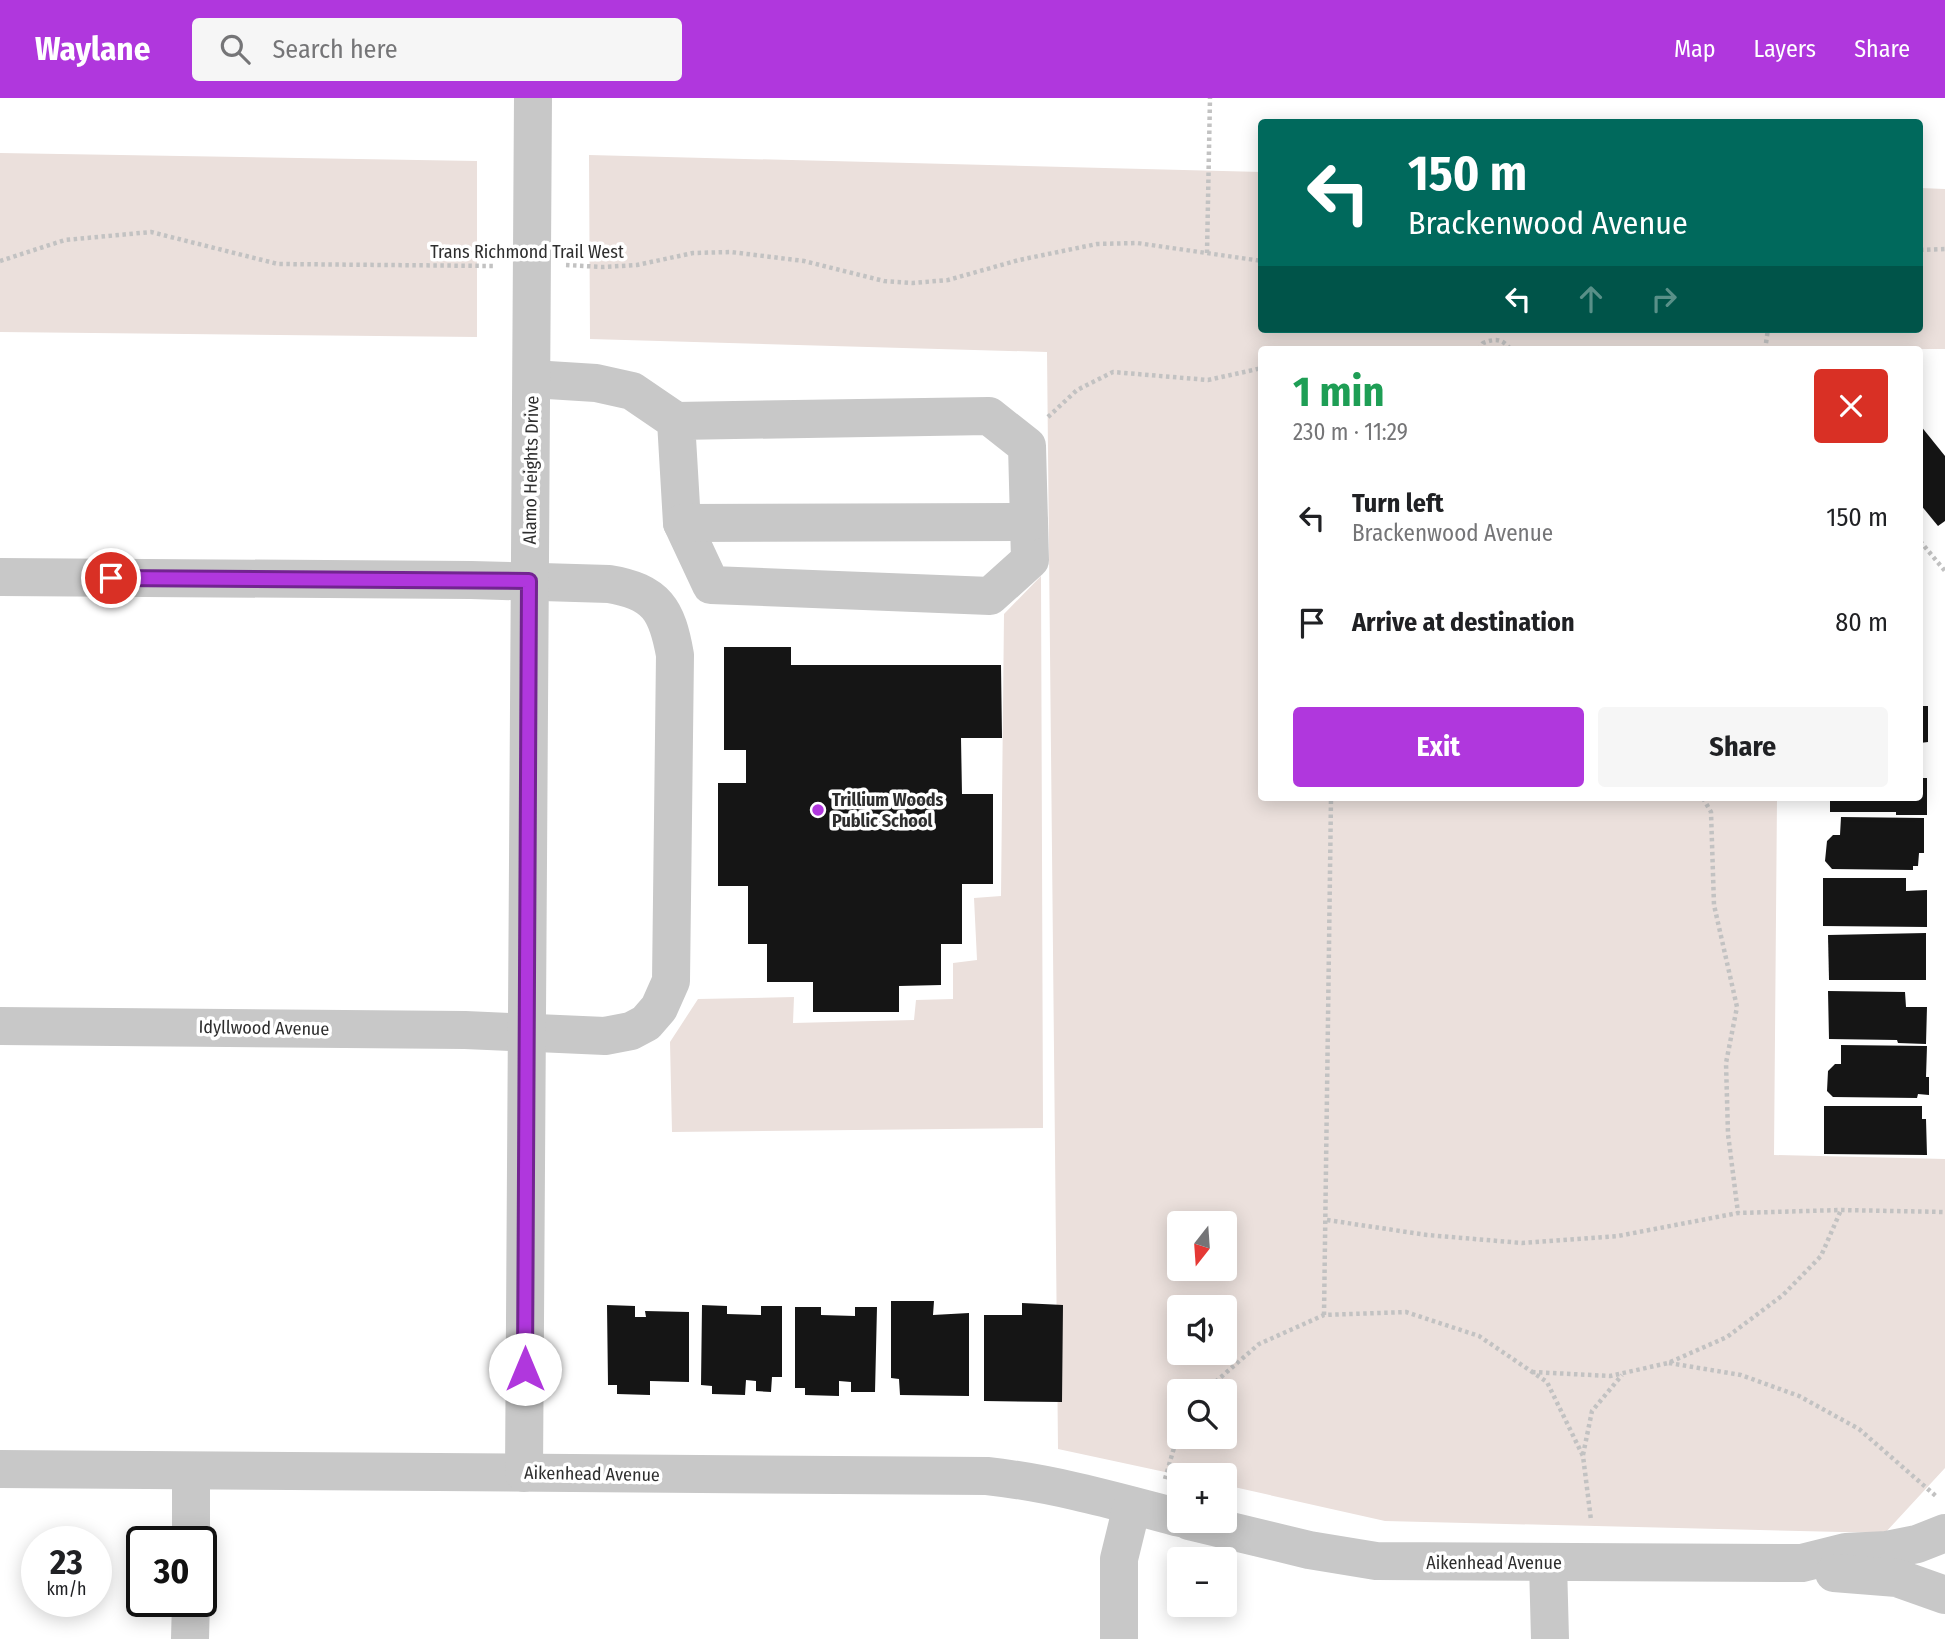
<!DOCTYPE html>
<meta charset="utf-8">
<style>
:root{--surface:#fff;--page:#f6f6f6;--text:#202124;--muted:#757577;--accent:#b037dd}
body{margin:0;font-family:"Fira Sans Condensed",sans-serif;background:var(--page);color:var(--text);height:100vh;display:flex;flex-direction:column;font-size:26px;white-space:nowrap}
*{box-sizing:border-box;margin:0}
p{font-size:23px;color:var(--muted)}
.icon{flex:none;width:38px;height:38px;fill:none;stroke:currentColor;stroke-width:2;stroke-linecap:round;stroke-linejoin:round}
.map{position:relative;flex:1;overflow:hidden}
.panel{position:absolute;left:1258px;top:248px;width:665px;height:455px;display:flex;flex-direction:column;background:var(--surface);border-radius:7px;box-shadow:0 4px 18px #0003}
.panel>*{flex:none}
.banner{position:absolute;left:1258px;top:21px;width:665px;height:214px;border-radius:7px;box-shadow:0 4px 18px #0003;background:#00695c;color:#fff;overflow:hidden}
.needle{width:46px;rotate:197deg}
.fabs{position:absolute;left:1167px;top:1113px;display:grid;gap:14px}
.fabs a{display:grid;place-items:center;width:70px;height:70px;border-radius:7px;background:var(--surface);box-shadow:0 4px 18px #0003;font-size:35px}
.speed{position:absolute;left:21px;top:1428px;display:flex;gap:14px;font-size:35px;font-weight:700;text-align:center}
.speed>*{display:grid;place-content:center;width:91px;height:91px;border-radius:50%;background:var(--surface);box-shadow:0 4px 18px #0003;line-height:1}
.speed small{font-size:18px;font-weight:400}
.speed .limit{border:4px solid #111;border-radius:10px;background:#fff;color:#111}
.pin{position:absolute;display:grid;place-items:center;width:60px;height:60px;color:#fff;margin:-30px;border:4px solid #fff;border-radius:50%;box-shadow:0 2px 7px #0007}
.me{position:absolute;width:77px;margin:-38px;rotate:0deg;stroke-linejoin:round;filter:drop-shadow(0 0 5px #0008)}
.turn{display:flex;align-items:center;gap:24px;height:147px;padding:0 35px;font-size:32px}
.turn .icon{width:91px;height:91px;stroke-width:2.5}
.turn b{display:block;font-size:49px;line-height:60px}
.lanes{display:flex;align-items:center;height:66px;padding:0 35px;background:#0003;justify-content:center;gap:35px;direction:ltr}
.lanes .off{opacity:.35}
.round{display:grid;place-items:center;flex:none;width:74px;height:74px;border-radius:7px;background:var(--page)}
.headline{display:flex;align-items:center;justify-content:space-between;height:119px;padding:0 35px}
h1{font-size:42px;font-weight:700;line-height:52px;color:#1e9e55}
.primary-button{display:flex;gap:14px;margin-top:auto;padding:14px 35px}
.primary-button a{flex:1;height:80px;border-radius:7px;background:var(--accent);color:#fff;font-size:28px;font-weight:700;line-height:80px;text-align:center}
.primary-button a+a{background:var(--page);color:var(--text)}
ul{padding:0;list-style:none}
li{display:flex;align-items:center;gap:21px;height:105px;padding:0 35px}
li div{flex:1}
li b{display:block;font-size:26px}
li em{font-style:normal}
header{display:flex;align-items:center;gap:42px;box-sizing:border-box;height:98px;padding:0 35px;background:var(--accent);color:#fff}
header strong{font-size:33px}
nav{display:flex;gap:38px;margin-inline-start:auto;font-size:24px}
.search{width:490px;height:63px;background:var(--page);display:flex;align-items:center;gap:18px;box-sizing:border-box;padding:0 24px;border-radius:7px;color:var(--muted);font-size:26px}
.map>svg:first-child{display:block}
.green{fill:#ebe0dc;fill-rule:evenodd}
.building{fill:#151515}
.lines{fill:none;stroke-linecap:round;stroke-linejoin:round}
.path{stroke:#c2c2c2;stroke-width:4.5;stroke-dasharray:3.5 3.5;stroke-linecap:butt}
.minor{stroke:#c8c8c8;stroke-width:38}
.route-casing{stroke:#722490;stroke-width:18}
.route{stroke:#b037dd;stroke-width:12}
.poi-dot{fill:#b037dd;stroke:#fff;stroke-width:2.5}
.labels{text-anchor:middle;stroke-width:7;stroke-linejoin:round;paint-order:stroke}
.street-label{font-size:18px;fill:#2e2e2e;stroke:#fff}
.poi-label{font-size:18px;font-weight:bold;fill:#2e2e2e;stroke:#fff;text-anchor:start}
</style>
<header>
<strong>Waylane</strong>
<div class="search"><svg class="icon" aria-label="search" viewBox="0 0 24 24"><circle cx="10" cy="10" r="6"/><path d="M15 15l6 6"/></svg>Search here</div>
<nav><a>Map</a><a>Layers</a><a>Share</a></nav>
</header>
<div class="map">
<svg width="1945" height="1541" viewBox="0 0 1945 1541">
<rect width="100%" height="100%" fill="#fff"/>
<g class="green">
<polygon points="0,55 477,63 477,239 0,234"/>
<path d="M 589,57 L 1262,74 L 1262,231 L 1920,231 L 1920,90 L 1945,91 L 1945,251 L 1262,252 L 1262,700 L 1777,700 L 1774,1057 L 1945,1061 L 1945,1370 L 1885,1435 L 1385,1423 L 1225,1387 L 1225,1377 L 1179,1377 L 1058,1351 L 1047,254 L 590,241 ZM 1180,1125 L 1225,1125 L 1225,1171 L 1180,1171 ZM 1180,1209 L 1225,1209 L 1225,1255 L 1180,1255 ZM 1180,1293 L 1225,1293 L 1225,1339 L 1180,1339 Z"/>
<polygon points="1041,478 1043,1030 672,1034 670,944 698,901 794,899 793,925 914,922 916,902 953,901 953,865 977,862 974,800 1001,798 1004,516"/>
</g>
<g class="building">
<polygon points="1920,327 1945,358 1945,423 1938,428 1920,406"/>
<polygon points="724,549 791,549 791,567 1001,567 1002,640 961,640 962,696 993,696 993,786 962,786 962,846 941,846 941,887 899,888 899,914 813,914 813,884 767,884 767,846 748,846 748,788 718,788 718,685 746,685 746,652 724,652"/>
<polygon points="1920,608 1928,608 1928,644 1920,645"/>
<polygon points="1920,680 1927,680 1927,717 1896,717 1896,714 1830,714 1830,700 1920,700"/>
<polygon points="1841,719 1924,720 1924,755 1919,755 1918,768 1913,768 1913,772 1832,771 1825,763 1827,743 1833,737 1840,737"/>
<polygon points="1823,780 1906,780 1906,793 1927,792 1927,829 1823,828"/>
<polygon points="1926,835 1926,882 1829,882 1828,837"/>
<polygon points="1828,893 1905,894 1906,909 1927,909 1926,946 1898,945 1897,942 1829,941"/>
<polygon points="1841,947 1927,948 1926,979 1929,979 1929,997 1918,996 1917,1000 1833,999 1827,993 1828,973 1835,966 1841,966"/>
<polygon points="1824,1008 1922,1008 1922,1021 1926,1021 1927,1057 1824,1056"/>
<polygon points="891,1203 934,1203 933,1217 969,1215 969,1298 900,1297 899,1281 891,1280"/>
<polygon points="1022,1205 1063,1207 1062,1304 984,1303 984,1217 1022,1217"/>
<polygon points="607,1207 635,1208 635,1219 646,1219 645,1213 689,1214 689,1284 650,1283 650,1297 617,1296 617,1287 608,1287"/>
<polygon points="702,1207 727,1208 727,1216 761,1217 761,1208 782,1208 782,1279 772,1279 771,1294 756,1293 756,1283 746,1282 745,1297 712,1296 712,1288 701,1287"/>
<polygon points="795,1209 821,1209 821,1217 855,1218 855,1209 877,1209 875,1294 851,1294 851,1284 839,1283 839,1298 805,1297 805,1290 795,1290"/>
</g>
<g class="lines">
<g class="path">
<polyline points="1920,152 1945,151"/>
<polyline points="1207,155 1210,0"/>
<polyline points="0,163 65,142 151,134 278,166 495,168"/>
<polyline points="566,167 603,169 637,167 693,155 731,154 804,163 884,183 913,185 948,182 1019,162 1097,146 1137,145 1262,163"/>
<path d="M 1479,252 L 1483,245 C 1496,240 1503,241 1511,252"/>
<polyline points="1765,252 1768,231"/>
<polyline points="1048,319 1077,292 1113,274 1208,282 1262,270"/>
<polyline points="1920,443 1945,473"/>
<polyline points="1703,700 1711,714 1714,807 1737,909 1726,965 1728,1036 1738,1115"/>
<polyline points="1327,1122 1427,1137 1522,1145 1618,1138 1738,1115 1841,1112 1945,1114"/>
<polyline points="1324,1217 1331,700"/>
<polyline points="1669,1265 1741,1277 1799,1298 1859,1331 1937,1399"/>
<polyline points="1532,1274 1610,1278 1668,1265 1727,1239 1783,1197 1821,1158 1841,1112"/>
<polyline points="1205,1293 1259,1246 1324,1217 1406,1214 1479,1238 1547,1284 1583,1358 1591,1422"/>
<polyline points="1583,1357 1592,1313 1622,1277"/>
<polyline points="1165,1381 1180,1329"/>
</g>
<g class="minor">
<polyline points="532,281 596,285 632,293 676,323 682,425 711,487 990,498 1030,462 1027,348 989,318 676,323"/>
<polyline points="682,425 1029,424"/>
<path d="M 0,479 L 471,482 L 609,486 C 657,494 667,512 675,557 L 671,883 L 659,910 L 646,925 L 631,933 L 605,938 L 465,932 L 0,928"/>
<path d="M 0,1371 L 987,1378 C 1052,1385 1116,1403 1180,1420"/>
<polyline points="524,1375 533,0"/>
<polyline points="1189,1423 1309,1452 1376,1463 1802,1465 1846,1454 1887,1452 1917,1446 1945,1435"/>
<polyline points="191,1444 191,1373"/>
<polyline points="1548,1465 1550,1541"/>
<polyline points="1834,1475 1897,1480 1945,1497"/>
<polyline points="190,1541 191,1503"/>
<polyline points="1119,1541 1119,1461 1132,1408"/>
</g>
</g>
<g class="lines">
<g class="route-casing">
<polyline id="route" points="111,480 529,483 525,1271"/>
</g>
<use href="#route" class="route"/>
</g>
<circle class="poi-dot" cx="818" cy="712" r="7"/>
<g class="labels">
<g class="street-label">
<text x="527" y="160">Trans Richmond Trail West</text>
<text transform="translate(531 372) rotate(-89)" y="6">Alamo Heights Drive</text>
<text transform="translate(264 930) rotate(1)" y="6">Idyllwood Avenue</text>
<text transform="translate(592 1376) rotate(1)" y="6">Aikenhead Avenue</text>
<text x="1494" y="1471">Aikenhead Avenue</text>
</g>
<g class="poi-label">
<text x="832" y="708">Trillium Woods<tspan x="832" dy="21">Public School</tspan></text>
</g>
</g>
</svg>
<div class="fabs">
<a><svg class="needle" viewBox="-14 -14 28 28"><path d="M0-13l5 13h-10z" fill="#e53935"/><path d="M0 13l5-13h-10z" fill="#757577"/></svg></a>
<a><svg class="icon" aria-label="sound" viewBox="0 0 24 24"><path d="M4 9h4l5-4v14l-5-4H4zM17 9q2 3 0 6"/></svg></a>
<a><svg class="icon" aria-label="search" viewBox="0 0 24 24"><circle cx="10" cy="10" r="6"/><path d="M15 15l6 6"/></svg></a>
<a>+</a>
<a>−</a>
</div>
<div class="speed"><div>23<small>km/h</small></div><div class="limit">30</div></div>
<div class="pin" style="left:111px;top:480px;background:#d93025"><svg class="icon" aria-label="arrive" viewBox="0 0 24 24"><path d="M6 21V4h12l-3 4 3 4H6"/></svg></div>
<svg class="me" style="left:525px;top:1271px" viewBox="-20 -20 40 40"><circle r="19" fill="#fff"/><path d="M0-13L10 11 0 6-10 11z" fill="#b037dd"/></svg>
<div class="banner">
<div class="turn"><svg class="icon" aria-label="left" viewBox="0 0 24 24"><path d="M17 20v-9H6M10 6l-5 5 5 5"/></svg><div><b>150 m</b>Brackenwood Avenue</div></div>
<div class="lanes"><svg class="icon" aria-label="left" viewBox="0 0 24 24"><path d="M17 20v-9H6M10 6l-5 5 5 5"/></svg><svg class="icon off" aria-label="ahead" viewBox="0 0 24 24"><path d="M12 20V5M6 11l6-6 6 6"/></svg><svg class="icon off" aria-label="right" viewBox="0 0 24 24"><path d="M7 20v-9h11M14 6l5 5-5 5"/></svg></div>
</div>
<section class="panel">
<div class="headline"><div><h1>1 min</h1><p>230 m · 11:29</p></div><a class="round" style="background:#d93025;color:#fff"><svg class="icon" aria-label="close" viewBox="0 0 24 24"><path d="M6 6l12 12M18 6L6 18"/></svg></a></div>
<ul>
<li><svg class="icon" aria-label="left" viewBox="0 0 24 24"><path d="M17 20v-9H6M10 6l-5 5 5 5"/></svg><div><b>Turn left</b><p>Brackenwood Avenue</p></div><em>150 m</em></li>
<li><svg class="icon" aria-label="arrive" viewBox="0 0 24 24"><path d="M6 21V4h12l-3 4 3 4H6"/></svg><div><b>Arrive at destination</b></div><em>80 m</em></li>
</ul>
<div class="primary-button"><a>Exit</a><a>Share</a></div>
</section>
</div>
